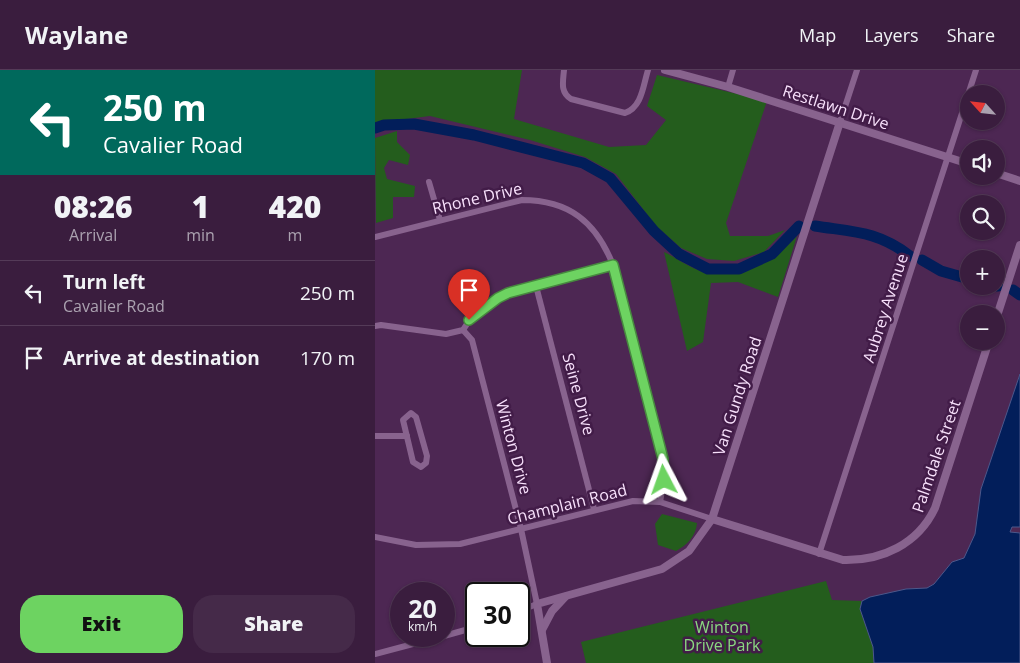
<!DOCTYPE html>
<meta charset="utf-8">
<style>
:root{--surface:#3a1d3e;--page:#452a49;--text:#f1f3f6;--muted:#aba2b0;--line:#543b58;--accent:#6dd361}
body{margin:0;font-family:"Open Sans",sans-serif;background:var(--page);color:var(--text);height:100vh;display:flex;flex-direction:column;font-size:19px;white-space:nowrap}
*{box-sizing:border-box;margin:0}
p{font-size:16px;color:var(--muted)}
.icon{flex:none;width:28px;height:28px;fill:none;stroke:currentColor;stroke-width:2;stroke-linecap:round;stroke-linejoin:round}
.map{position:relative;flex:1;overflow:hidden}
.sheet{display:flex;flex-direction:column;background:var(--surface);width:375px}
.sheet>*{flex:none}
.hud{background:#00695c;color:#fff;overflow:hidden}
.needle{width:32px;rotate:297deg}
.fabs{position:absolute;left:585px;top:15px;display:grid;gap:10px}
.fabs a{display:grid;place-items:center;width:45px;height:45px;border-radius:50%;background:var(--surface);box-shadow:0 1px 4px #0004,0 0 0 1px var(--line);font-size:25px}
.speed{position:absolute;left:15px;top:512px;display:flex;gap:10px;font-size:25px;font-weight:700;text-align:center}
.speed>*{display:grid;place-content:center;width:65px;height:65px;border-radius:50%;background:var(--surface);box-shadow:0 1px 4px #0004,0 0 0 1px var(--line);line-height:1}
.speed small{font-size:12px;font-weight:400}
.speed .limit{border:2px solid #111;border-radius:8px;background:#fff;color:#111}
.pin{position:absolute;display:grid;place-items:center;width:42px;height:42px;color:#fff;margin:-51px -21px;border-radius:50% 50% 50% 0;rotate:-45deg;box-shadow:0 0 5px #0007}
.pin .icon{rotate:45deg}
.me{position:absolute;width:55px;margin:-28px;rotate:356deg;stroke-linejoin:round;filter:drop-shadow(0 0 4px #0008)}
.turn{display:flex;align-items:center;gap:18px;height:105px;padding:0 20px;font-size:22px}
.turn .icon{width:65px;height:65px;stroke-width:2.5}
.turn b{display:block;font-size:35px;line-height:42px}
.eta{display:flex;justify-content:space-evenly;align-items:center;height:85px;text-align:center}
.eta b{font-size:30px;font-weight:800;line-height:35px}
.primary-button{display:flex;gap:10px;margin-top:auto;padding:10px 20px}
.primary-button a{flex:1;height:58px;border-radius:20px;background:var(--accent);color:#111;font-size:20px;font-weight:800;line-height:58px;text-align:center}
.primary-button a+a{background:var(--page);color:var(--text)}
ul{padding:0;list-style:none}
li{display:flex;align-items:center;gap:15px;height:65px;padding:0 20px;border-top:1px solid var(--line)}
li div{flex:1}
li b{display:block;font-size:19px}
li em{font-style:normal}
header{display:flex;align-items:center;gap:30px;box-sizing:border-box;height:70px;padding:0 25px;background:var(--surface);border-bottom:1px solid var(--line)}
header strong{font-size:24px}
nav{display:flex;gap:28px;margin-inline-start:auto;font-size:18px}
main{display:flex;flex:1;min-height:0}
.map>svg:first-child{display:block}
.green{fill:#245d1d}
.water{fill:#021e5a;stroke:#4c588b}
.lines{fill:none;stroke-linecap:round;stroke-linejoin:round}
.river{stroke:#021e5a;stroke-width:11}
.minor{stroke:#88638e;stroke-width:6}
.tertiary{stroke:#88638e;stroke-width:8}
.route-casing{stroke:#47893f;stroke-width:12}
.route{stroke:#6dd361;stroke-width:9}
.labels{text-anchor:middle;stroke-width:5;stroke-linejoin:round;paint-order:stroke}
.street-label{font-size:16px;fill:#f8e1fc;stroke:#421c48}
.park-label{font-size:16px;fill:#8ad880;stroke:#421c48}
</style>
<header>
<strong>Waylane</strong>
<nav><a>Map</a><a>Layers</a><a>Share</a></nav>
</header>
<main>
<section class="sheet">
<div class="hud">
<div class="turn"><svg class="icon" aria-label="left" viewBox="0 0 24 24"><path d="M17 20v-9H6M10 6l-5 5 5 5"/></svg><div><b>250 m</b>Cavalier Road</div></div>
</div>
<div class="eta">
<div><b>08:26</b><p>Arrival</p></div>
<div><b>1</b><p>min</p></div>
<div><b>420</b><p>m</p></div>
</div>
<ul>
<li><svg class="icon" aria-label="left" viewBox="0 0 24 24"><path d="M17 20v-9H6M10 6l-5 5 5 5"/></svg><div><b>Turn left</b><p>Cavalier Road</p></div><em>250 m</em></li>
<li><svg class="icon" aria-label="arrive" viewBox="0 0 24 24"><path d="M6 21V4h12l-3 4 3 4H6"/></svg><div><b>Arrive at destination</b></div><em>170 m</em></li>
</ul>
<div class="primary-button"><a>Exit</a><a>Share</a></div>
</section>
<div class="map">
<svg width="645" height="593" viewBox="0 0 645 593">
<rect width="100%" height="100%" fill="#4d2753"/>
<g class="green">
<polygon points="0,0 147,0 139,49 234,77 271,75 291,50 272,36 282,5 392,31 351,153 355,166 393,166 410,160 389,182 359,191 332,189 306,178 281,156 241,104 210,87 155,70 55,46 0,53"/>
<polygon points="22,61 22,72 35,85 33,95 14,90 9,98 12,109 40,116 39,127 18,127 18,148 1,153 0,68"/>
<path d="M 422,166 L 403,227 L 363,212 L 336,213 L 328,272 L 312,281 L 289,182 C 302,188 319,201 334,203 C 372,208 397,191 422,166 Z"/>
<path d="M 287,444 L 322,453 C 321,466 312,475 301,481 L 283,475 L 280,454 Z"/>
<polygon points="451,511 457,530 487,531 485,539 498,577 499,593 211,593 206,572"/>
</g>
<polygon class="water" points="645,304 645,457 637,457 635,462 645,463 645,593 499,593 498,577 485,539 487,531 495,527 531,519 552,518 559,514 577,492 589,488 600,464 606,419"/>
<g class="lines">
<g class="river">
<polyline points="0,58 9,55 39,54 99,65 208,93 235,108 279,161 304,184 333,199 364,199 397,184 424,156"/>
<path d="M 440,156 C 478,162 503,161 535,186"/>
<polyline points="547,190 566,201 594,209"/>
<polyline points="621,216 623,216"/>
<polyline points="638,220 645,225"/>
</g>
<g class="minor">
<path d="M 189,0 C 188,12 185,22 196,29 L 250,43 C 267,37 268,16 273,0"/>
<polyline points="353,17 358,0"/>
<polyline points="465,52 482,0"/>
<polyline points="54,112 65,150"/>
<path d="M 0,167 L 147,130 C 194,130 221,152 238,195 L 288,389 L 289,410 L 285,432"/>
<polyline points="161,216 219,439"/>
<path d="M 0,256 L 6,255 L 71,264 L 88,260 C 113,218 192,207 238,195"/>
<polyline points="88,260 97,270 146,459 162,534 144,541"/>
<polygon points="36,343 41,347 52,386 51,393 46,397 38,392 28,350"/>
<polyline points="0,366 32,366"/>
<polyline points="0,467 41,475 85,474 258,431 285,432 337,449"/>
<polyline points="444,484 601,0"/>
<polyline points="69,566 101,557"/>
<polyline points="0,584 68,566"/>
</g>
<g class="tertiary">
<polyline points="290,0 353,17 594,94"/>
<polyline points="621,103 645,111"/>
<polyline points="621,249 645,175"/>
<path d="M 337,449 L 468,490 C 507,491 543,474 560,438 L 614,271"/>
<polyline points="167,560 177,541 190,527"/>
<polyline points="172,593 162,534 287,499 314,481 337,449 465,52"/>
</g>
</g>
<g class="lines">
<g class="route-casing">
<polyline id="route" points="94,250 123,228 133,223 238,195 288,389 289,410"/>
</g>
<use href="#route" class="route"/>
</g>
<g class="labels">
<g class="street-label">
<text transform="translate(461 37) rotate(18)" y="6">Restlawn Drive</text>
<text transform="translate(102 128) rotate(-13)" y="6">Rhone Drive</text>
<text transform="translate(510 238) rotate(-72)" y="6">Aubrey Avenue</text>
<text transform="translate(204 324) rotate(75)" y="6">Seine Drive</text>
<text transform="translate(362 326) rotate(-72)" y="6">Van Gundy Road</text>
<text transform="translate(139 377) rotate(75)" y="6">Winton Drive</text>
<text transform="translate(561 386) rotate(-71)" y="6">Palmdale Street</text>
<text transform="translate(192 434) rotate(-14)" y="6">Champlain Road</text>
</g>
<g class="park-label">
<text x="347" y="563">Winton<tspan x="347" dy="18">Drive Park</tspan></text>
</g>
</g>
</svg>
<div class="fabs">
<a><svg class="needle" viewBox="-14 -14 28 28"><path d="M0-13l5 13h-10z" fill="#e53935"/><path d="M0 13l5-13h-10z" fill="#aba2b0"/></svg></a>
<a><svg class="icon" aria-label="sound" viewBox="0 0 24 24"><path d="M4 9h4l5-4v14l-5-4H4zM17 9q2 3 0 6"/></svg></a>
<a><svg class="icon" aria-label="search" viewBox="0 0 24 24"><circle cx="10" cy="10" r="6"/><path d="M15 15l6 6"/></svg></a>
<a>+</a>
<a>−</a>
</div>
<div class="speed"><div>20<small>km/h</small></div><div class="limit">30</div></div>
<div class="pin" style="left:94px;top:250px;background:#d93025"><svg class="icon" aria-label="arrive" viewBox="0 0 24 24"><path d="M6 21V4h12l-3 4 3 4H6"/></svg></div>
<svg class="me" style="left:289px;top:410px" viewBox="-20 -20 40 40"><path d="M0-17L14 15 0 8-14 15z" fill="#6dd361" stroke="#fff" stroke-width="4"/></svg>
</div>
</main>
